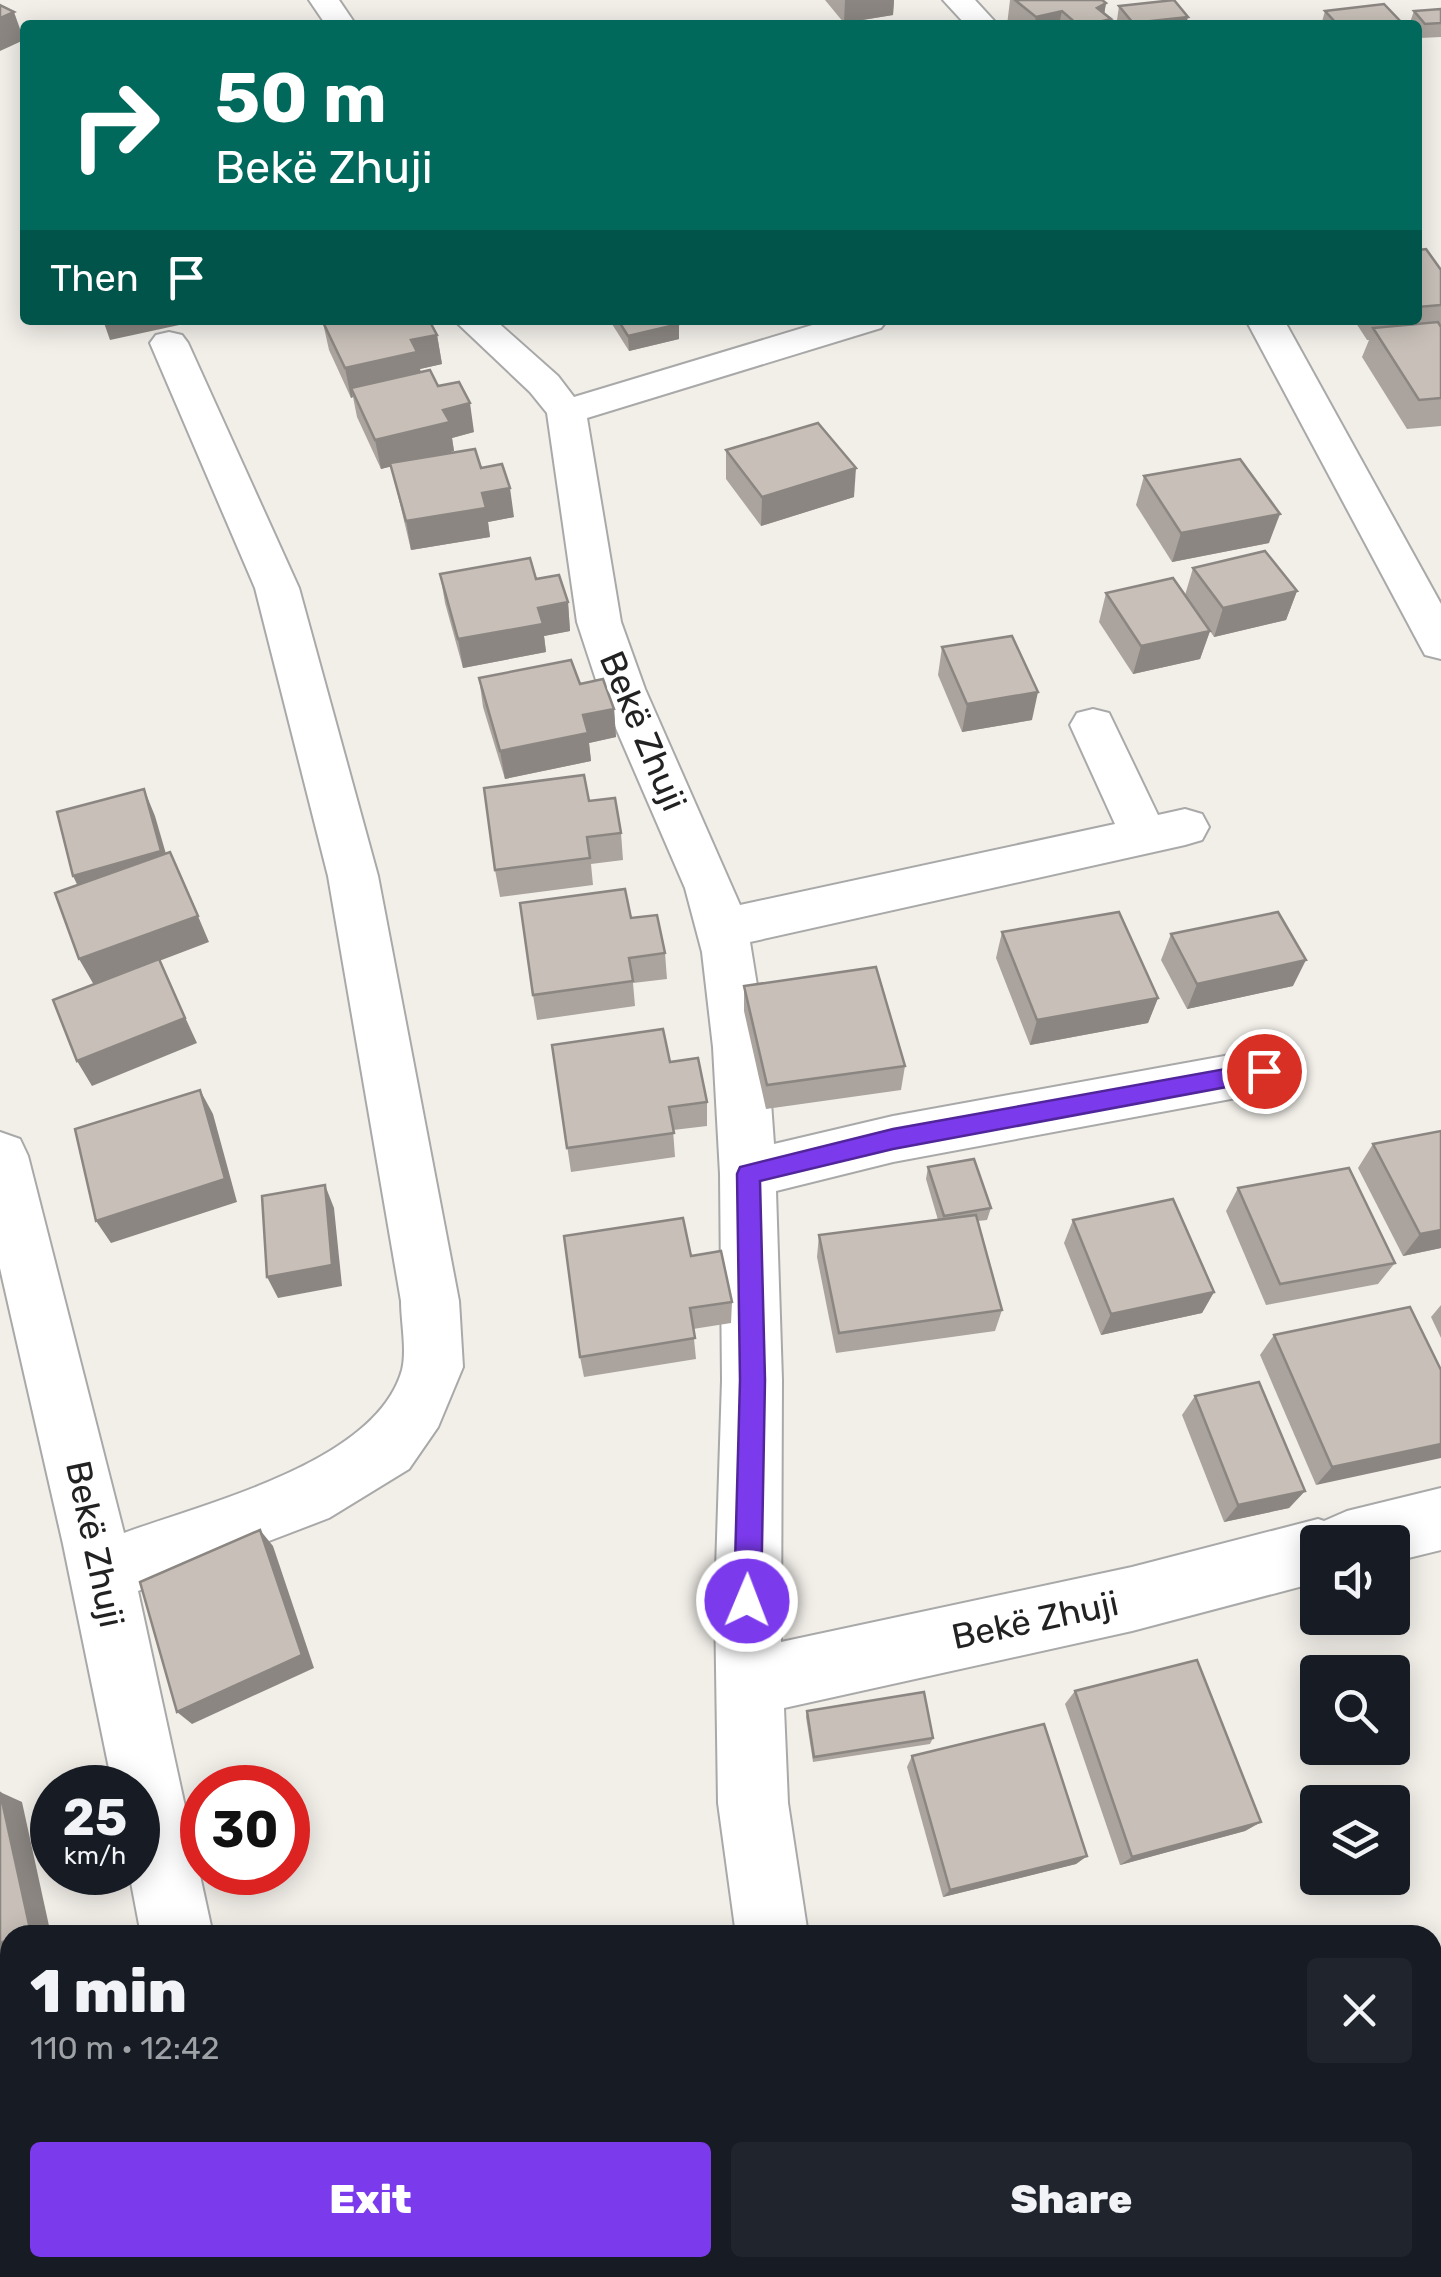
<!DOCTYPE html>
<meta charset="utf-8">
<style>
:root{--surface:#171b24;--page:#20242c;--text:#f1f3f6;--muted:#9ea1a6;--accent:#7c3aed}
body{margin:0;font-family:Rubik,sans-serif;background:var(--page);color:var(--text);height:100vh;display:flex;flex-direction:column;font-size:38px;white-space:nowrap}
*{box-sizing:border-box;margin:0}
p{font-size:32px;color:var(--muted)}
.icon{flex:none;width:55px;height:55px;fill:none;stroke:currentColor;stroke-width:2;stroke-linecap:round;stroke-linejoin:round}
.map{position:relative;flex:1;overflow:hidden}
.drawer{position:absolute;left:0px;top:1925px;width:1442px;height:352px;display:flex;flex-direction:column;background:var(--surface);border-radius:30px 30px 0 0;box-shadow:0 5px 25px #0003}
.drawer>*{flex:none}
.banner{position:absolute;left:20px;top:20px;width:1402px;height:305px;border-radius:10px;box-shadow:0 5px 25px #0003;background:#00695c;color:#fff;overflow:hidden}
.buttons{position:absolute;left:1300px;top:1525px;display:grid;gap:20px}
.buttons a{display:grid;place-items:center;width:110px;height:110px;border-radius:10px;background:var(--surface);box-shadow:0 5px 25px #0003;font-size:50px}
.speed{position:absolute;left:30px;top:1765px;display:flex;gap:20px;font-size:50px;font-weight:700;text-align:center}
.speed>*{display:grid;place-content:center;width:130px;height:130px;border-radius:50%;background:var(--surface);box-shadow:0 5px 25px #0003;line-height:1}
.speed small{font-size:25px;font-weight:400}
.speed .limit{border:15px solid #d22;background:#fff;color:#111}
.pin{position:absolute;display:grid;place-items:center;width:85px;height:85px;color:#fff;margin:-42px;border:5px solid #fff;border-radius:50%;box-shadow:0 2px 10px #0007}
.me{position:absolute;width:110px;margin:-55px;rotate:1deg;stroke-linejoin:round;filter:drop-shadow(0 0 8px #0008)}
.turn{display:flex;align-items:center;gap:35px;height:210px;padding:0 30px;font-size:45px}
.turn .icon{width:130px;height:130px;stroke-width:2.5}
.turn b{display:block;font-size:70px;line-height:85px}
.then{display:flex;align-items:center;height:95px;padding:0 30px;background:#0003;gap:20px;font-size:38px}
.round{display:grid;place-items:center;flex:none;width:105px;height:105px;border-radius:10px;background:var(--page)}
.head{display:flex;align-items:center;justify-content:space-between;height:170px;padding:0 30px}
h1{font-size:60px;font-weight:800;line-height:75px}
.primary-button{display:flex;gap:20px;margin-top:auto;padding:20px 30px}
.primary-button a{flex:1;height:115px;border-radius:10px;background:var(--accent);color:#fff;font-size:40px;font-weight:800;line-height:115px;text-align:center}
.primary-button a+a{background:var(--page);color:var(--text)}
.map>svg:first-child{display:block}
.lines{fill:none;stroke-linecap:round;stroke-linejoin:round}
.minor-casing{stroke:#a9a9a9;stroke-width:4}
.minor{fill:#fff;fill-rule:evenodd}
.wall{fill:#aba49e}
.shaded-wall{fill:#8b8681}
.building{fill:#c7bfb8;stroke:#8b8681;stroke-width:2.5}
.route{fill:#7c3aed;stroke:#51269a;stroke-width:2.5}
.labels{text-anchor:middle;stroke-width:8;stroke-linejoin:round;paint-order:stroke}
.street-label{font-size:35px;fill:#222;stroke:#fff}
</style>
<div class="map">
<svg width="1441" height="2277" viewBox="0 0 1441 2277">
<rect width="100%" height="100%" fill="#f2efe9"/>
<g class="lines">
<g class="minor-casing">
<g id="minor">
<polygon points="309,0 339,0 356,25 326,25"/>
<polygon points="943,0 975,0 998,25 966,25"/>
<polygon points="454,320 495,320 558,376 574,397 829,320 887,320 881,328 587,418 621,622 645,689 740,905 1115,824 1070,725 1077,713 1093,709 1109,713 1158,815 1185,809 1202,814 1209,827 1202,840 1185,845 750,942 767,1047 774,1144 893,1116 1263,1049 1282,1055 1290,1071 1282,1087 1263,1093 893,1162 776,1191 782,1380 781,1642 1132,1567 1318,1519 1324,1521 1347,1511 1441,1488 1441,1550 1392,1562 1392,1542 1318,1542 1318,1582 1132,1631 784,1708 788,1803 808,1935 736,1935 718,1803 715,1601 722,1380 720,1174 713,1047 702,952 685,888 599,689 577,622 547,413 530,392"/>
<polygon points="1246,320 1284,320 1441,604 1441,659 1425,655 1419,644"/>
<path d="M 169,332 L 182,335 L 188,343 L 299,588 L 378,876 L 459,1301 L 463,1367 L 438,1427 L 409,1469 L 329,1518 L 138,1591 L 213,1935 L 141,1935 L 129,1872 L 138,1872 L 138,1788 L 113,1788 L 63,1544 L 0,1268 L 0,1132 L 20,1139 L 28,1156 L 124,1533 C 205,1503 376,1463 402,1370 C 407,1350 401,1322 401,1301 L 328,876 L 255,588 L 150,343 L 156,335 Z"/>
<polygon points="10,2014 10,2089 0,2093 0,2018"/>
<polygon points="204,2268 283,2268 286,2277 206,2277"/>
<polygon points="839,2268 918,2268 921,2277 841,2277"/>
</g>
</g>
<use href="#minor" class="minor"/>
</g>
<g class="wall">
<polygon points="825,0 894,0 893,15 844,23"/>
<polygon points="1010,0 1102,0 1106,3 1104,14 1111,19 1110,25 1007,25"/>
<polygon points="1119,6 1186,25 1120,25 1117,20"/>
<polygon points="1441,9 1441,37 1420,38 1418,36 1418,25 1409,25 1414,11"/>
<polygon points="1325,11 1404,25 1321,25"/>
<polygon points="1418,250 1441,270 1441,426 1407,429 1362,357 1369,340 1367,340 1354,320 1418,320"/>
<polygon points="321,320 429,320 437,335 442,364 420,369 421,372 438,386 474,432 452,438 454,451 439,455 481,468 514,517 488,522 490,537 411,550 391,466 381,469 357,417 353,397 351,398 329,350 323,323"/>
<polygon points="611,320 676,320 679,324 679,339 629,351 612,324"/>
<polygon points="726,450 854,497 761,526 726,479"/>
<polygon points="1144,476 1269,543 1172,562 1136,505"/>
<polygon points="1193,568 1297,591 1286,620 1214,637 1210,631 1200,659 1133,674 1099,622 1106,593 1185,595"/>
<polygon points="440,574 536,579 568,602 570,631 544,636 546,652 463,668 445,603"/>
<polygon points="942,647 1032,720 962,732 938,675"/>
<polygon points="479,678 580,684 614,709 616,737 589,743 591,761 505,779 483,707"/>
<polygon points="589,801 621,833 623,860 591,864 593,885 500,897 495,870"/>
<polygon points="631,918 665,953 667,979 633,983 635,1006 537,1020 533,995"/>
<polygon points="1002,932 1158,998 1148,1023 1030,1045 996,958"/>
<polygon points="1171,934 1293,986 1187,1009 1161,960"/>
<polygon points="744,986 905,1066 901,1090 766,1109 744,1011"/>
<polygon points="552,1045 707,1102 707,1126 673,1130 675,1157 571,1172"/>
<polygon points="1441,1131 1441,1248 1403,1256 1358,1168 1373,1144"/>
<polygon points="928,1167 991,1208 987,1220 978,1221 1002,1310 995,1331 836,1353 817,1257 819,1235 938,1220 926,1179"/>
<polygon points="1238,1188 1395,1263 1378,1284 1266,1305 1226,1211"/>
<polygon points="1073,1220 1214,1292 1202,1313 1101,1335 1064,1243"/>
<polygon points="691,1256 732,1302 731,1323 693,1329 696,1359 584,1377 580,1357"/>
<polygon points="1441,1305 1441,1338 1431,1317"/>
<polygon points="1274,1335 1441,1370 1316,1485 1260,1355"/>
<polygon points="1195,1396 1305,1491 1289,1508 1224,1522 1182,1415"/>
<polygon points="1075,1691 1261,1822 1245,1831 1120,1865 1065,1704"/>
<polygon points="807,1711 933,1738 930,1744 813,1762 806,1717"/>
<polygon points="912,1756 1087,1856 1076,1864 943,1897 907,1767"/>
<polygon points="1441,2207 1441,2277 1343,2277 1340,2268 1432,2268 1432,2209"/>
<polygon points="1010,2268 1218,2268 1220,2277 1012,2277"/>
</g>
<g class="shaded-wall">
<polygon points="845,0 894,0 893,15 844,23"/>
<polygon points="1106,3 1103,21 1111,19 1110,25 1086,25 1097,8"/>
<polygon points="1062,11 1059,25 1034,25 1036,17"/>
<polygon points="14,12 24,40 0,51 0,18"/>
<polygon points="1188,17 1186,25 1133,25 1133,23"/>
<polygon points="103,320 192,320 193,322 110,340"/>
<polygon points="679,324 679,339 629,351 628,336"/>
<polygon points="437,335 442,364 420,369 422,381 351,388 353,397 351,398 345,368 411,340"/>
<polygon points="470,403 474,432 452,438 454,451 381,469 375,440 443,410"/>
<polygon points="856,468 854,497 761,526 762,497"/>
<polygon points="510,488 514,517 488,522 490,537 411,550 406,521 482,493"/>
<polygon points="1280,514 1269,543 1172,562 1181,533"/>
<polygon points="1297,591 1286,620 1214,637 1223,608"/>
<polygon points="568,602 570,631 544,636 546,652 463,668 458,639 538,608"/>
<polygon points="1210,631 1200,659 1133,674 1141,646"/>
<polygon points="1038,692 1032,720 962,732 967,704"/>
<polygon points="614,709 616,737 589,743 591,761 505,779 500,751 583,715"/>
<polygon points="144,789 155,816 173,878 86,903 73,876"/>
<polygon points="198,916 209,942 159,961 197,1043 92,1086 77,1061 94,985 79,959"/>
<polygon points="1306,960 1293,986 1187,1009 1197,984"/>
<polygon points="1158,998 1148,1023 1030,1045 1037,1020"/>
<polygon points="200,1090 213,1114 237,1202 111,1243 96,1221"/>
<polygon points="325,1185 334,1208 342,1286 278,1298 267,1277"/>
<polygon points="1441,1230 1441,1248 1403,1256 1420,1234"/>
<polygon points="1214,1292 1202,1313 1101,1335 1111,1314"/>
<polygon points="1441,1444 1441,1458 1316,1485 1332,1467"/>
<polygon points="1305,1491 1289,1508 1224,1522 1238,1505"/>
<polygon points="260,1530 273,1546 314,1668 192,1724 177,1712"/>
<polygon points="0,1792 22,1802 51,1935 18,1935"/>
<polygon points="1261,1822 1245,1831 1120,1865 1132,1857"/>
<polygon points="1087,1856 1076,1864 943,1897 950,1890"/>
<polygon points="10,1939 10,1955 0,1960 0,1943"/>
<polygon points="286,2268 292,2268 278,2274 267,2277"/>
<polygon points="416,2268 418,2277 407,2277 406,2272"/>
</g>
<g class="building">
<polygon points="1015,0 1102,0 1106,3 1097,8 1111,19 1086,25 1078,25 1062,11 1036,17"/>
<polygon points="1174,0 1188,17 1133,23 1119,6"/>
<polygon points="1384,4 1404,25 1338,25 1325,11"/>
<polygon points="0,5 14,12 0,18"/>
<polygon points="1441,9 1441,23 1425,24 1414,11"/>
<polygon points="1426,249 1441,270 1441,305 1418,307 1418,250"/>
<polygon points="322,320 429,320 437,335 411,340 417,352 345,368"/>
<polygon points="618,320 676,320 679,324 628,336"/>
<polygon points="1438,322 1441,327 1441,398 1419,400 1373,328"/>
<polygon points="430,370 438,386 459,382 470,403 443,410 450,422 375,440 351,388"/>
<polygon points="818,423 856,468 762,497 726,450"/>
<polygon points="475,449 481,468 502,464 510,488 482,493 486,508 406,521 390,463"/>
<polygon points="1240,459 1280,514 1181,533 1144,476"/>
<polygon points="1265,551 1297,591 1223,608 1193,568"/>
<polygon points="530,558 536,579 559,575 568,602 538,608 543,624 458,639 440,574"/>
<polygon points="1173,578 1210,631 1141,646 1106,593"/>
<polygon points="1012,636 1038,692 967,704 942,647"/>
<polygon points="571,660 580,684 603,679 614,709 583,715 588,733 500,751 479,678"/>
<polygon points="584,775 589,801 615,798 621,833 587,837 590,858 495,870 484,788"/>
<polygon points="144,789 161,851 73,876 57,812"/>
<polygon points="170,852 198,916 79,959 55,893"/>
<polygon points="625,889 631,918 657,915 665,953 629,958 633,981 533,995 520,903"/>
<polygon points="1119,912 1158,998 1037,1020 1002,932"/>
<polygon points="1278,912 1306,960 1197,984 1171,934"/>
<polygon points="159,959 185,1018 77,1061 53,1000"/>
<polygon points="876,967 905,1066 767,1085 744,986"/>
<polygon points="663,1029 670,1062 698,1058 707,1102 669,1107 674,1133 567,1148 552,1045"/>
<polygon points="200,1090 225,1179 96,1221 75,1129"/>
<polygon points="1441,1131 1441,1230 1420,1234 1373,1144"/>
<polygon points="974,1159 991,1208 944,1216 928,1167"/>
<polygon points="1349,1168 1395,1263 1280,1284 1238,1188"/>
<polygon points="325,1185 332,1265 267,1277 262,1196"/>
<polygon points="1173,1199 1214,1292 1111,1314 1073,1220"/>
<polygon points="976,1215 1002,1310 839,1333 819,1235"/>
<polygon points="683,1218 691,1256 721,1251 732,1302 690,1308 695,1338 580,1357 564,1236"/>
<polygon points="1410,1307 1441,1370 1441,1444 1332,1467 1274,1335"/>
<polygon points="1259,1382 1305,1491 1238,1505 1195,1396"/>
<polygon points="260,1530 302,1655 177,1712 140,1582"/>
<polygon points="1197,1660 1261,1822 1132,1857 1075,1691"/>
<polygon points="924,1692 933,1738 814,1757 807,1711"/>
<polygon points="1044,1724 1087,1856 950,1890 912,1756"/>
<polygon points="0,1792 30,1929 18,1935 10,1935 10,1939 0,1943"/>
<polygon points="1111,1928 1113,1935 1087,1935"/>
<polygon points="1441,2216 1441,2277 1363,2277 1360,2268 1432,2268 1432,2218"/>
<polygon points="260,2268 286,2268 267,2277 262,2277"/>
<polygon points="1020,2268 1218,2268 1220,2277 1022,2277"/>
<polygon points="406,2272 407,2277 393,2277"/>
</g>
<polygon class="route" points="1264,1062 1275,1071 1264,1080 893,1149 760,1181 765,1380 761,1601 757,1610 747,1614 738,1610 734,1601 740,1380 737,1174 740,1167 893,1129"/>
<g class="labels">
<g class="street-label">
<text transform="translate(643 731) rotate(67)" y="12">Bekë Zhuji</text>
<text transform="translate(95 1544) rotate(78)" y="12">Bekë Zhuji</text>
<text transform="translate(1035 1620) rotate(-12)" y="12">Bekë Zhuji</text>
</g>
</g>
</svg>
<div class="buttons">
<a><svg class="icon" aria-label="sound" viewBox="0 0 24 24"><path d="M4 9h4l5-4v14l-5-4H4zM17 9q2 3 0 6"/></svg></a>
<a><svg class="icon" aria-label="search" viewBox="0 0 24 24"><circle cx="10" cy="10" r="6"/><path d="M15 15l6 6"/></svg></a>
<a><svg class="icon" aria-label="layers" viewBox="0 0 24 24"><path d="M12 4l9 5-9 5-9-5zM3 14l9 5 9-5"/></svg></a>
</div>
<div class="speed"><div>25<small>km/h</small></div><div class="limit">30</div></div>
<div class="pin" style="left:1264px;top:1071px;background:#d93025"><svg class="icon" aria-label="arrive" viewBox="0 0 24 24"><path d="M6 21V4h12l-3 4 3 4H6"/></svg></div>
<svg class="me" style="left:747px;top:1601px" viewBox="-20 -20 40 40"><circle r="17" fill="#7c3aed" stroke="#fff" stroke-width="3"/><path d="M0-11L8 9 0 5-8 9z" fill="#fff"/></svg>
<div class="banner">
<div class="turn"><svg class="icon" aria-label="right" viewBox="0 0 24 24"><path d="M7 20v-9h11M14 6l5 5-5 5"/></svg><div><b>50 m</b>Bekë Zhuji</div></div>
<div class="then">Then<svg class="icon" aria-label="arrive" viewBox="0 0 24 24"><path d="M6 21V4h12l-3 4 3 4H6"/></svg></div>
</div>
<section class="drawer">
<div class="head"><div><h1>1 min</h1><p>110 m · 12:42</p></div><a class="round"><svg class="icon" aria-label="close" viewBox="0 0 24 24"><path d="M6 6l12 12M18 6L6 18"/></svg></a></div>
<div class="primary-button"><a>Exit</a><a>Share</a></div>
</section>
</div>
